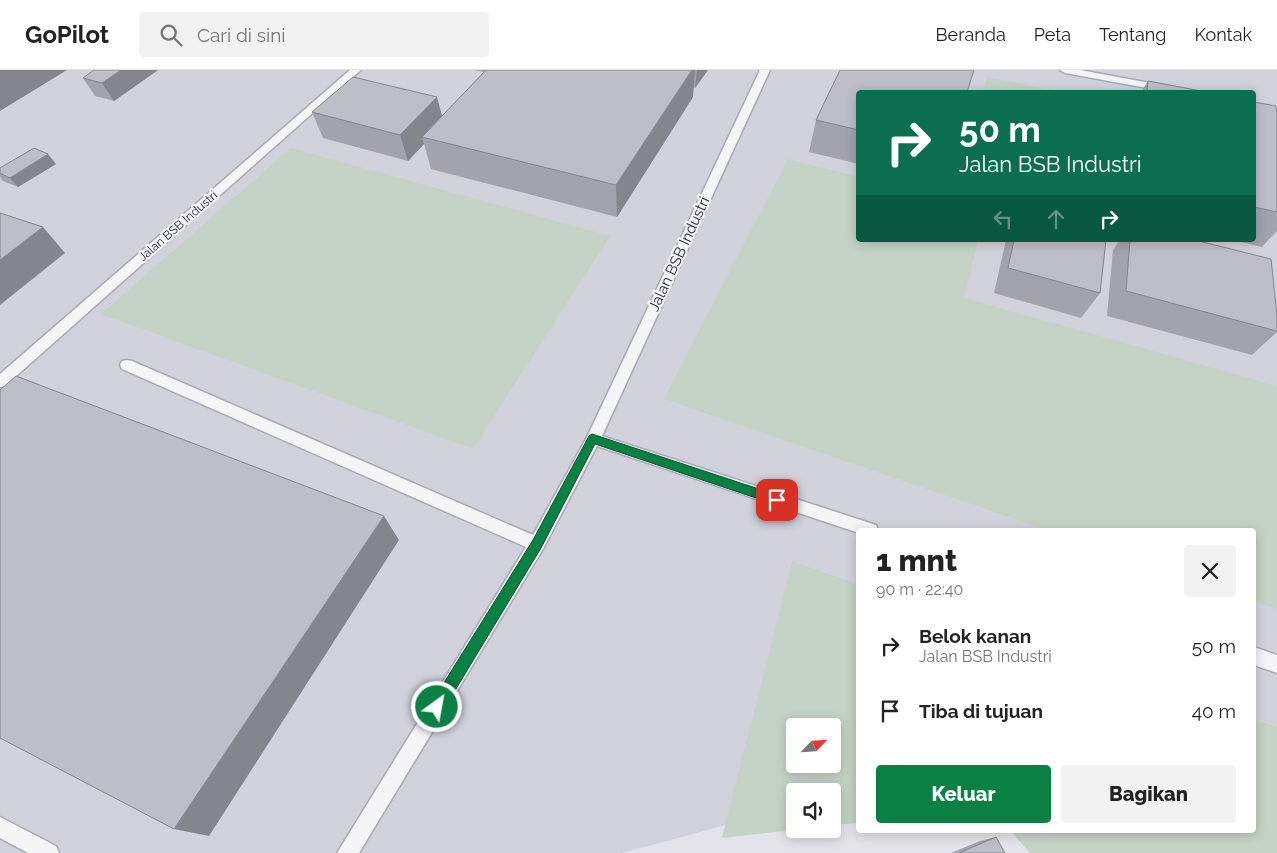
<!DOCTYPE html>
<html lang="id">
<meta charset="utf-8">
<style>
:root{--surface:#fff;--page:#f2f2f2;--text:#222;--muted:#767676;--line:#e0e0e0;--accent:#0b8043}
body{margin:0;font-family:Raleway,sans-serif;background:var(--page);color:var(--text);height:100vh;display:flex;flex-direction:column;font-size:19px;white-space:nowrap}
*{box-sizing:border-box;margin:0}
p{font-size:16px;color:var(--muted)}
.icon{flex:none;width:28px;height:28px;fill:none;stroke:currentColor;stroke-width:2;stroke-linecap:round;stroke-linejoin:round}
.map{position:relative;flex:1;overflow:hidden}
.sheet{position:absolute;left:856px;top:458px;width:400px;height:305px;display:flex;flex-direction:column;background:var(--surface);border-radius:5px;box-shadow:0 2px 12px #0003}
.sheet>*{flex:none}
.hud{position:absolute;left:856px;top:20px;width:400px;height:152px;border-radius:5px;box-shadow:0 2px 12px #0003;background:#0b6e4f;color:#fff;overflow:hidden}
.needle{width:32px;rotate:65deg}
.tools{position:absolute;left:786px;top:648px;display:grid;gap:10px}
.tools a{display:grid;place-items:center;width:55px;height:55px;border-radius:5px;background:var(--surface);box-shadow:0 2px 12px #0003;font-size:25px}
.pin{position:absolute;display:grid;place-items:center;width:42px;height:42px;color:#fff;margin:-21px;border-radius:10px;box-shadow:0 2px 8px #0006}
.me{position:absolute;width:55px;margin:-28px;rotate:32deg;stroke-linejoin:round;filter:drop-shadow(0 0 4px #0008)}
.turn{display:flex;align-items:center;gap:18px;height:105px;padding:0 20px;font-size:22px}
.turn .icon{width:65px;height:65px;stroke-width:2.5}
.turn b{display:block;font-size:35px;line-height:42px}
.lanes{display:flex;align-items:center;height:48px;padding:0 20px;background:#0003;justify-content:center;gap:25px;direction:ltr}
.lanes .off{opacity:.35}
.round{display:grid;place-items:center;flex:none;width:52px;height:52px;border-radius:5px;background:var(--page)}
.headline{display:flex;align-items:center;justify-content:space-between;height:85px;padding:0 20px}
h1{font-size:30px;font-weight:800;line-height:38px}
.action{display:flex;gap:10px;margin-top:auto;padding:10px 20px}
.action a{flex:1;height:58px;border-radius:5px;background:var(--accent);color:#fff;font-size:20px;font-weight:800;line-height:58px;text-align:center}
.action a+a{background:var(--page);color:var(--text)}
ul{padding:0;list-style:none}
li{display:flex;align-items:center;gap:15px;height:65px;padding:0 20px}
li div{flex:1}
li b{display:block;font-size:19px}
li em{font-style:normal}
header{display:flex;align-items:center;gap:30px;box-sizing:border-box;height:70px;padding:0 25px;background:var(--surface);border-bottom:1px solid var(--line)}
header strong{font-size:24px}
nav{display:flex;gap:28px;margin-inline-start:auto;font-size:18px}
.search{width:350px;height:45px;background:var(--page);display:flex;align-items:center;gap:12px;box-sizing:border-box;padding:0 18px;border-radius:5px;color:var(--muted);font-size:19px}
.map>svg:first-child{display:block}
.built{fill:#d1d2db;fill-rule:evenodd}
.green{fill:#c5d2c6;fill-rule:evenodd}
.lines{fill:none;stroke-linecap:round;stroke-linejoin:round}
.service-casing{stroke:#a9a9b3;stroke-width:3}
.service{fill:#f5f5f8;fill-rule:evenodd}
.wall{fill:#a3a3ad}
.shaded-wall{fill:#85858d}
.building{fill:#bebec9;stroke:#85858d}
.route{fill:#0b8043;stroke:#07532c}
.labels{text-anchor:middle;stroke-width:4.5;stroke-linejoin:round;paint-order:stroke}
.far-street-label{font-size:12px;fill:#2d2d40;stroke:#f2f3f7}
.street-label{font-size:15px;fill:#2d2d40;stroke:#f2f3f7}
</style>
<header>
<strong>GoPilot</strong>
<div class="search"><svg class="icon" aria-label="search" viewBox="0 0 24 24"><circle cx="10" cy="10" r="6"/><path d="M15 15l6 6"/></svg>Cari di sini</div>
<nav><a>Beranda</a><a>Peta</a><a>Tentang</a><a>Kontak</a></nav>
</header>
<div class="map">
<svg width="1277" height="783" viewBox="0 0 1277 783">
<rect width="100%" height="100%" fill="#e3e3e9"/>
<path class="built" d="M 0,0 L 1277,0 L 1277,657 L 1254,649 L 1254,460 L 859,460 L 859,514 L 792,491 L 726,755 L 622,783 L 0,783 ZM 859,22 L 1254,22 L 1254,170 L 859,170 Z"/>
<g class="green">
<polygon points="987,7 1063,22 983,22"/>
<polygon points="291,78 610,166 473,379 101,244"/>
<polygon points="788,89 859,107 859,170 978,170 964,228 1277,316 1277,539 1254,531 1254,460 1047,460 664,329"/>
<path d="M 792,491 L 859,514 L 859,753 L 833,755 L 832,721 L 795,721 L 795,759 L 801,759 L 722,768 ZM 832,656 L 832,694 L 795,694 L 795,656 Z"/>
<polygon points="1254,649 1277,657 1277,783 1030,783 1010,760 1254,760"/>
</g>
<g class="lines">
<g class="service-casing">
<g id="service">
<polygon points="350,0 361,0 5,316 0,317 0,304"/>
<polygon points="760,0 770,0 602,366 870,453 876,455 878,460 859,460 859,463 597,376 543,479 359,783 337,783 526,477 122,299 120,295 122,291 127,290 132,291 533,465 587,367"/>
<polygon points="1060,0 1080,0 1182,19 1187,22 1169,22 1065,3"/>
<polygon points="1254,577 1277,585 1277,603 1254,595"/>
<polygon points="0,747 56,776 59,783 28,783 0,768"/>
</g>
</g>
<use href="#service" class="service"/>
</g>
<g class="wall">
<polygon points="94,0 158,0 114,31 95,26 83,8"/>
<polygon points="473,0 708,0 695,18 693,18 693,27 617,147 431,99 424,74 408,91 323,68 312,42 442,46 484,2"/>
<polygon points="1148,11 1207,22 1141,22"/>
<polygon points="859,22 859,94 809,82 816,50"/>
<polygon points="1254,32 1277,44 1277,161 1262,177 1233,170 1254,170"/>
<polygon points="56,94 18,117 3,111 0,107 0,98"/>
<polygon points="1006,170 1106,170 1100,223 1081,248 994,223"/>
<polygon points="1120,170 1195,170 1277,245 1277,262 1252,285 1107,246 1113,180"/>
<polygon points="996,767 1005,783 951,783 980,771"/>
</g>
<g class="shaded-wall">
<polygon points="0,0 67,0 0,41"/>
<polygon points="121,0 158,0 114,31 102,13"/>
<polygon points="692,0 695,0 693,27 617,147 616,115"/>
<polygon points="697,0 708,0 695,18"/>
<polygon points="437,27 444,53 422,67 424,74 408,91 400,65"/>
<polygon points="48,84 56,94 18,117 10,108"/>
<polygon points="43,157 65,183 0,235 0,190"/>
<polygon points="384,446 399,470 209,766 174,759"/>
</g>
<g class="building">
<polygon points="94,0 121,0 102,13 83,8"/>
<polygon points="486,0 692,0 616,115 422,67"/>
<polygon points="840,0 974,0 967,22 859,22 859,60 816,50"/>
<polygon points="353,7 437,27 400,65 312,42"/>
<polygon points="1148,11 1207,22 1147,22"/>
<polygon points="1254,32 1276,36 1277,44 1277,142 1254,137"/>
<polygon points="34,78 48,84 10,108 0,103 0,98"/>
<polygon points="0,143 43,157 0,190"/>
<polygon points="1014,170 1106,170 1100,223 1008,198"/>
<polygon points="1130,170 1195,170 1271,189 1277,245 1277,261 1126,221"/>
<polygon points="16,306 384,446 174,759 0,668 0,320"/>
<polygon points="996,767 1005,783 959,783"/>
</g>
<polygon class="route" points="592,364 777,425 781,426 783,430 781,433 777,435 595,374 541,478 442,642 437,644 432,642 430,637 432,632 533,470 589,366"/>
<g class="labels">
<g class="far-street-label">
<text transform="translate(178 156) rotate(-41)" y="4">Jalan BSB Industri</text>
</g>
<g class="street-label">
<text transform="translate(679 184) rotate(-65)" y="5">Jalan BSB Industri</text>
</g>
</g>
</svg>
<div class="tools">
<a><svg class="needle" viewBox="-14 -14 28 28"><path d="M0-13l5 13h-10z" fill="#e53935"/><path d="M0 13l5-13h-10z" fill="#767676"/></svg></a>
<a><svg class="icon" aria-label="sound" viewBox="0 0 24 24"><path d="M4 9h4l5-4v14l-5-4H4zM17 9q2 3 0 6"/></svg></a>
</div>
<div class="pin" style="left:777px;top:430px;background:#d93025"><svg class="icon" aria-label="arrive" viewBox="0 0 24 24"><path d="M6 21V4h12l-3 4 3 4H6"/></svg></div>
<svg class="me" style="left:437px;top:637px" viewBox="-20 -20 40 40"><circle r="17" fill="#0b8043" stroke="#fff" stroke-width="3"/><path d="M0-11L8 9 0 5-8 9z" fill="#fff"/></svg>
<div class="hud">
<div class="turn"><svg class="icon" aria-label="right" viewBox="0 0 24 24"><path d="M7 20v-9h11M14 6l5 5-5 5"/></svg><div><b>50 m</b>Jalan BSB Industri</div></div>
<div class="lanes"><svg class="icon off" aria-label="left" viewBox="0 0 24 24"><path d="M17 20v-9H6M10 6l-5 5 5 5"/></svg><svg class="icon off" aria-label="ahead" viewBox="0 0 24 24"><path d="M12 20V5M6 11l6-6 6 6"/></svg><svg class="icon" aria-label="right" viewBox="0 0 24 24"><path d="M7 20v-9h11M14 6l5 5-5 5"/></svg></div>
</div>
<section class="sheet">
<div class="headline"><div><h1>1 mnt</h1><p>90 m · 22:40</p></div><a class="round"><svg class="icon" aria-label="close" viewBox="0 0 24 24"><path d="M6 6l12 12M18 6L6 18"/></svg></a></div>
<ul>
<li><svg class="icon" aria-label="right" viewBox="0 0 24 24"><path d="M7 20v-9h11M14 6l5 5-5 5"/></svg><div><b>Belok kanan</b><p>Jalan BSB Industri</p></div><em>50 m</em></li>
<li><svg class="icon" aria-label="arrive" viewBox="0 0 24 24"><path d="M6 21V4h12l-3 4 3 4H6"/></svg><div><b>Tiba di tujuan</b></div><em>40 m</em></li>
</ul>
<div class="action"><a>Keluar</a><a>Bagikan</a></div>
</section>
</div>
